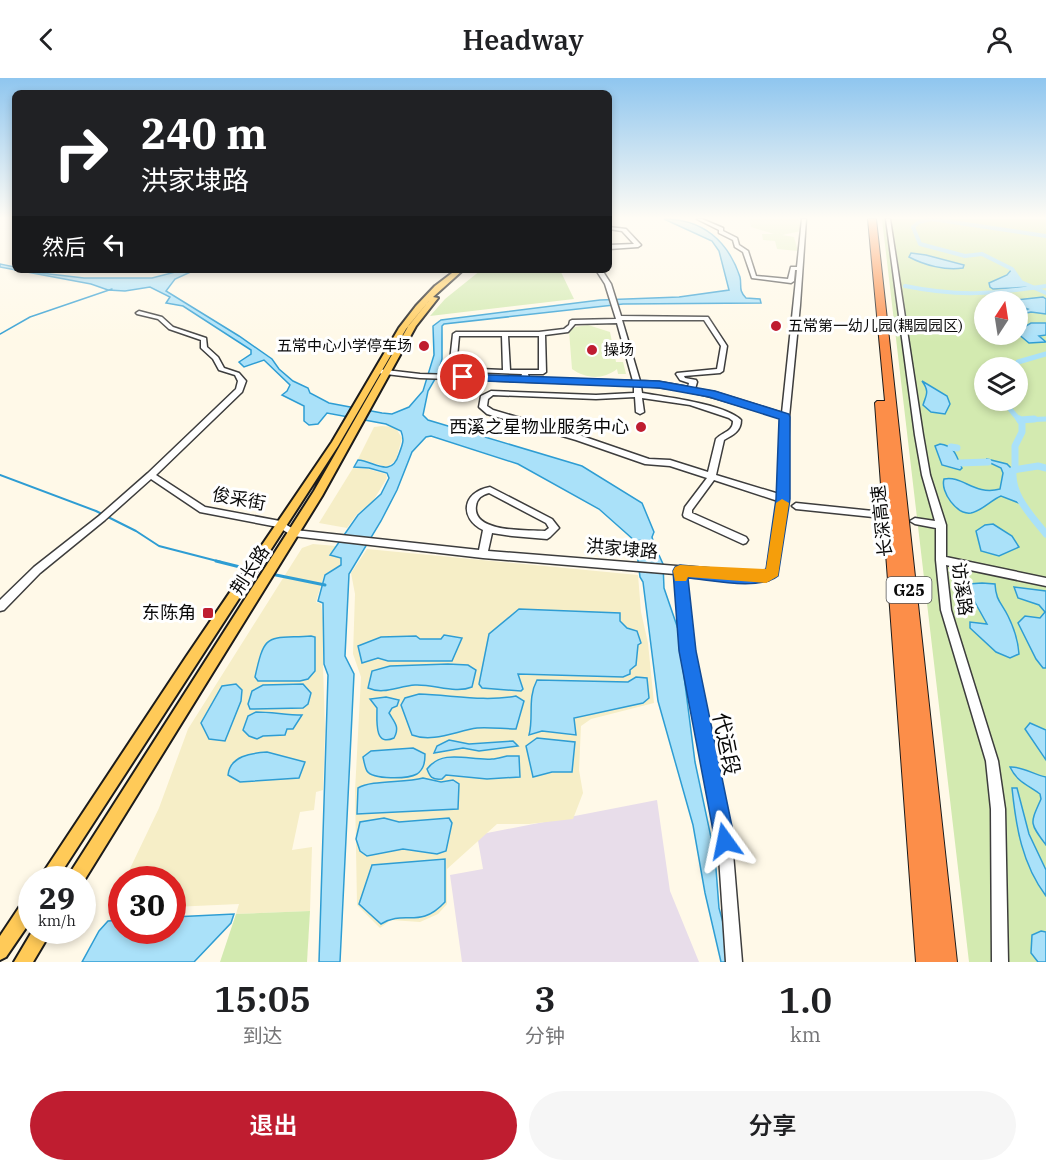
<!DOCTYPE html>
<html lang="zh">
<meta charset="utf-8">
<style>
:root{--surface:#fff;--page:#f6f6f6;--text:#202124;--muted:#757577;--accent:#bf1d30}
body{margin:0;font-family:"IBM Plex Serif","Noto Sans SC",serif;background:var(--page);color:var(--text);height:100vh;display:flex;flex-direction:column;font-size:22px;white-space:nowrap}
*{box-sizing:border-box;margin:0}
p{font-size:20px;color:var(--muted)}
.icon{flex:none;width:33px;height:33px;fill:none;stroke:currentColor;stroke-width:2;stroke-linecap:round;stroke-linejoin:round}
.map{position:relative;height:884px;overflow:hidden}
.details{display:flex;flex-direction:column;background:var(--surface);flex:1}
.details>*{flex:none}
.top-card{position:absolute;left:12px;top:12px;width:600px;height:183px;border-radius:9px;box-shadow:0 3px 9px #0003;background:#202124;color:#fff;overflow:hidden}
.needle{width:39px;rotate:12deg}
.buttons{position:absolute;left:974px;top:213px;display:grid;gap:12px}
.buttons a{display:grid;place-items:center;width:54px;height:54px;border-radius:50%;background:var(--surface);box-shadow:0 3px 9px #0003;font-size:30px}
.speed{position:absolute;left:18px;top:788px;display:flex;gap:12px;font-size:30px;font-weight:700;text-align:center}
.speed>*{display:grid;place-content:center;width:78px;height:78px;border-radius:50%;background:var(--surface);box-shadow:0 3px 9px #0003;line-height:1}
.speed small{font-size:15px;font-weight:400}
.speed .limit{border:9px solid #d22;background:#fff;color:#111}
.pin{position:absolute;display:grid;place-items:center;width:51px;height:51px;color:#fff;margin:-26px;border:3px solid #fff;border-radius:50%;box-shadow:0 2px 6px #0007}
.me{position:absolute;width:66px;margin:-33px;rotate:348deg;stroke-linejoin:round;filter:drop-shadow(0 0 4px #0008)}
.turn{display:flex;align-items:center;gap:21px;height:126px;padding:0 30px;font-size:27px}
.turn .icon{width:78px;height:78px;stroke-width:2.5}
.turn b{display:block;font-size:42px;line-height:51px}
.then{display:flex;align-items:center;height:57px;padding:0 30px;background:#0003;gap:12px;font-size:22px}
.eta{display:flex;justify-content:space-evenly;align-items:center;height:102px;text-align:center}
.eta b{font-size:36px;font-weight:600;line-height:42px}
.primary-button{display:flex;gap:12px;margin-top:auto;padding:12px 30px}
.primary-button a{flex:1;height:69px;border-radius:36px;background:var(--accent);color:#fff;font-size:24px;font-weight:600;line-height:69px;text-align:center}
.primary-button a+a{background:var(--page);color:var(--text)}
header{display:flex;justify-content:space-between;align-items:center;height:78px;padding:0 30px;background:var(--surface);font-size:27px;font-weight:600}
.map>svg:first-child{display:block}
.industrial{fill:#e8ddea}
.farmland{fill:#f6eec7}
.green{fill:#d3eab0;fill-rule:evenodd}
.pitch{fill:#e4f1c3}
.water{fill:#aae1f9;stroke:#2e9dd3;stroke-width:1.5}
.lines{fill:none;stroke-linecap:round;stroke-linejoin:round}
.stream-far2{stroke:#2e9dd3;stroke-width:1.5}
.stream-far1{stroke:#2e9dd3;stroke-width:2}
.stream{stroke:#2e9dd3;stroke-width:3}
.canal-far2{stroke:#aae1f9;stroke-width:4}
.canal-far1{stroke:#aae1f9;stroke-width:5}
.canal{stroke:#aae1f9;stroke-width:7}
.minor-casing{stroke:#3d3d3d;stroke-width:3}
.major-casing{stroke:#1b1b1b;stroke-width:4}
.highway-casing{stroke:#1b1b1b;stroke-width:2}
.minor{fill:#fff;fill-rule:evenodd}
.major{fill:#ffca58;fill-rule:evenodd}
.highway{fill:#fc8e49;fill-rule:evenodd}
.route{fill:#1a73e8;stroke:#114b97;stroke-width:1.5}
.slow{fill:#f59e0b}
.poi-dot{fill:#bf1d30;stroke:#fff;stroke-width:2}
.labels{text-anchor:middle;stroke-width:6;stroke-linejoin:round;paint-order:stroke}
.far-poi-label{font-size:15px;fill:#0a0a0a;stroke:#fff;text-anchor:start}
.shield{fill:#fff;stroke:#545454;stroke-width:1.5}
.shield-label{font-size:16px;font-weight:bold;fill:#0a0a0a}
.poi-label{font-size:18px;fill:#0a0a0a;stroke:#fff;text-anchor:end}
.street-label{font-size:18px;fill:#0a0a0a;stroke:#fff}
.near-street-label{font-size:21px;fill:#0a0a0a;stroke:#fff}
</style>
<header><svg class="icon" aria-label="back" viewBox="0 0 24 24"><path d="M15 5l-7 7 7 7"/></svg>Headway<svg class="icon" aria-label="person" viewBox="0 0 24 24"><circle cx="12" cy="8" r="4"/><path d="M4 21q1-7 8-7t8 7"/></svg></header>
<div class="map">
<svg width="1046" height="884" viewBox="0 0 1046 884">
<rect width="100%" height="100%" fill="#fff9e8"/>
<polygon class="industrial" points="657,722 670,813 699,884 462,884 450,797 483,791 477,757"/>
<g class="farmland">
<polygon points="382,348 395,349 402,360 396,382 387,389 358,381 374,349"/>
<polygon points="353,390 368,391 386,396 387,400 373,423 357,436 347,450 319,445"/>
<polygon points="313,466 336,468 329,477 341,480 340,487 324,497 316,524 321,526 325,554 323,587 325,652 323,712 316,714 314,732 300,734 292,772 312,769 310,833 236,836 239,826 173,829 172,801 125,801 159,730 188,651 302,470"/>
<polygon points="367,471 638,497 641,534 648,565 654,625 591,641 581,648 579,692 583,715 573,741 529,746 497,746 447,791 447,826 438,836 420,844 391,842 380,850 357,827 355,713 361,599 353,576 355,516 351,495"/>
</g>
<g class="green">
<path d="M 882,141 L 1046,141 L 1046,884 L 969,884 ZM 984,224 L 1017,224 L 1017,256 L 984,256 ZM 984,290 L 1017,290 L 1017,322 L 984,322 Z"/>
<polygon points="481,192 560,192 574,221 430,238 445,221"/>
<polygon points="310,833 307,884 220,884 236,836"/>
</g>
<g class="pitch">
<polygon points="749,141 799,141 801,153 782,157 794,159 798,173 777,171 775,163 763,162 762,156 774,156 751,149"/>
<path d="M 588,247 L 610,254 L 616,284 L 623,284 L 626,296 L 618,296 L 617,291 C 603,302 586,301 572,291 L 569,253 L 575,249 Z"/>
</g>
<g class="water">
<path d="M 664,141 C 703,141 728,163 740,199 C 742,208 738,212 746,220 L 760,221 L 761,225 L 623,226 L 444,246 L 442,248 L 442,281 L 438,296 L 428,313 L 423,337 L 428,342 L 582,388 L 642,425 L 654,454 L 652,459 L 654,466 L 663,486 L 664,510 L 678,551 L 695,684 L 715,778 L 719,830 L 734,884 L 721,884 L 705,815 L 693,747 L 658,623 L 643,504 L 640,499 L 637,475 L 638,472 L 645,471 L 643,462 L 635,463 L 599,431 L 518,386 L 431,358 L 426,359 L 412,374 L 397,412 L 381,443 L 349,496 L 345,578 L 354,596 L 340,884 L 319,884 L 328,597 L 324,586 L 323,525 L 318,523 L 325,497 L 341,487 L 341,480 L 330,477 L 358,437 L 381,416 L 389,400 L 387,395 L 369,390 L 354,389 L 358,382 C 374,383 391,401 399,376 C 402,367 405,363 401,353 L 386,346 L 327,335 L 318,346 L 309,347 L 304,343 L 304,328 L 282,317 L 287,313 L 290,307 L 264,282 L 244,289 L 239,284 L 251,276 L 251,272 L 183,228 L 166,225 L 170,219 L 150,209 L 125,213 L 108,212 L 91,206 L 0,189 L 0,186 L 15,189 L 15,192 L 84,200 L 152,200 L 183,192 L 195,192 L 175,201 L 166,213 L 239,258 L 272,281 L 279,291 L 293,303 L 308,310 L 310,315 L 329,325 L 382,335 L 392,336 L 409,329 L 423,313 L 434,277 L 433,248 L 441,242 L 600,222 L 679,219 L 729,212 L 719,173 L 712,163 Z"/>
<path d="M 911,175 L 926,177 L 964,187 L 963,190 C 946,193 924,187 909,179 Z"/>
<polygon points="1012,191 1021,204 1031,209 993,211 990,209 989,205 1007,197"/>
<polygon points="1043,219 1046,221 1046,236 1031,234 1027,235 1024,233 1028,231 1017,227 1019,225 1015,222"/>
<polygon points="1031,245 1046,245 1046,257 1039,258 1046,264 1029,265 1017,255 1017,247 1026,248"/>
<path d="M 922,303 L 947,318 L 950,326 L 945,336 L 931,334 L 923,327 C 926,317 930,314 922,303 Z"/>
<path d="M 940,366 C 956,368 956,379 962,390 L 960,392 L 942,387 L 935,368 Z"/>
<path d="M 987,381 L 1007,386 L 1013,392 L 1011,401 L 1024,427 L 1001,418 C 991,422 982,433 971,435 C 957,437 940,414 944,401 C 963,397 974,418 1000,411 L 1003,395 L 1001,390 L 988,384 Z"/>
<polygon points="993,446 1012,458 1019,469 999,478 981,473 976,453 985,447"/>
<path d="M 982,505 L 995,506 C 996,523 1001,524 1008,538 C 1014,550 1018,562 1019,576 L 1010,580 L 996,574 L 970,550 L 970,544 L 987,546 L 967,510 L 968,506 Z"/>
<polygon points="1014,509 1046,513 1046,590 1043,590 1036,581 1018,545 1025,538 1040,540 1045,534 1039,527 1018,520"/>
<polygon points="519,531 620,535 620,543 627,550 637,553 641,565 638,567 636,587 630,592 630,596 623,599 518,596 523,611 521,613 482,610 479,606 489,556"/>
<polygon points="444,557 462,560 452,583 388,583 378,580 362,585 358,568 381,559 416,558 420,561 441,561"/>
<path d="M 311,558 L 315,559 L 315,593 L 308,601 L 300,603 L 258,603 L 255,599 C 265,553 267,561 311,558 Z"/>
<path d="M 448,586 L 468,587 L 476,592 L 472,609 C 455,616 434,606 415,607 C 398,608 384,617 368,610 L 372,593 L 390,588 Z"/>
<path d="M 636,599 L 647,600 L 649,620 L 643,625 L 574,640 L 576,657 L 542,653 L 529,657 C 534,638 527,621 537,602 L 628,604 Z"/>
<polygon points="236,606 242,612 241,623 225,663 209,661 201,645 222,608"/>
<polygon points="303,606 311,615 308,626 303,630 250,631 248,626 252,613 263,607"/>
<path d="M 419,616 C 452,617 484,624 516,618 L 524,623 L 516,651 C 503,651 490,649 477,650 C 456,653 433,665 412,657 L 401,627 L 405,620 Z"/>
<path d="M 386,619 L 399,622 L 397,628 L 392,630 L 389,635 C 395,645 400,649 394,660 C 374,669 377,643 377,630 L 370,621 Z"/>
<path d="M 256,634 C 272,634 286,637 302,637 L 293,651 L 287,651 L 285,657 L 263,658 L 257,661 L 249,658 L 243,652 L 248,638 Z"/>
<polygon points="1030,645 1046,652 1046,682 1025,651"/>
<polygon points="537,660 575,664 572,694 552,694 533,699 526,668"/>
<polygon points="449,662 469,666 513,663 518,668 479,673 463,670 434,675 437,668"/>
<path d="M 413,670 L 425,676 C 425,684 424,691 417,696 C 408,701 373,702 367,693 C 365,690 364,683 363,679 L 371,673 Z"/>
<path d="M 267,674 L 305,684 L 299,700 L 240,704 L 228,697 C 230,678 251,675 267,674 Z"/>
<path d="M 507,678 L 519,678 L 520,699 L 487,701 L 446,697 L 442,701 C 432,702 430,699 427,691 C 443,670 470,683 492,681 C 497,681 502,679 507,678 Z"/>
<path d="M 1010,689 C 1022,688 1034,697 1046,699 L 1046,767 C 1029,744 1030,746 1041,721 L 1040,716 C 1028,707 1017,704 1010,689 Z"/>
<path d="M 423,700 L 441,704 L 453,702 L 459,706 L 458,731 L 357,736 L 358,710 C 371,702 405,705 423,700 Z"/>
<path d="M 1012,710 L 1017,710 L 1029,756 L 1046,792 L 1046,818 C 1022,786 1016,749 1012,710 Z"/>
<polygon points="384,740 399,744 449,740 452,745 446,773 437,776 403,771 367,778 360,773 356,761 360,744"/>
<path d="M 445,781 L 445,824 C 419,852 405,831 381,846 L 359,826 L 372,787 Z"/>
<polygon points="234,836 231,845 194,884 82,884 99,853 108,843 121,842 122,852 172,852 173,839"/>
<polygon points="1041,853 1046,854 1046,884 1038,884 1031,875 1032,857"/>
</g>
<g class="lines">
<polyline class="stream-far2" points="0,256 30,239 112,211"/>
<polyline class="stream-far1" points="0,397 96,433 136,453 159,468 221,484"/>
<g class="stream">
<polyline points="216,483 248,491"/>
<polyline points="271,496 325,507"/>
</g>
<g class="canal-far2">
<polyline points="932,141 919,144 913,149 920,166 965,178 982,176 1012,191 1021,204 1046,215"/>
<polyline points="932,141 1046,158"/>
<path d="M 905,208 C 959,219 992,216 1046,208"/>
</g>
<g class="canal-far1">
<polyline points="1018,284 1046,276"/>
<polyline points="1004,324 1020,343"/>
<polyline points="1020,342 1046,341"/>
</g>
<g class="canal">
<polyline points="1020,342 1034,341"/>
<polyline points="951,369 957,370"/>
<polyline points="959,385 988,384"/>
<path d="M 1046,390 L 1038,388 L 1013,392 C 1011,418 1031,437 1046,456"/>
<polyline points="1015,392 1015,368 1022,354 1022,345 1019,341"/>
</g>
<g class="minor-casing">
<g id="minor">
<path d="M 697,141 L 702,141 L 723,150 L 723,153 L 737,160 L 739,167 L 748,173 L 756,198 L 788,201 L 791,189 L 797,189 L 802,141 L 806,141 L 800,227 L 789,339 L 787,421 L 777,494 L 769,502 L 766,503 L 685,496 L 692,573 L 732,763 L 742,884 L 726,884 L 718,763 L 682,573 L 675,496 L 483,480 L 293,458 L 278,449 L 200,434 L 151,401 L 105,442 L 40,495 L 4,532 L 0,533 L 0,522 L 34,489 L 99,438 L 148,395 L 236,311 L 238,303 L 235,297 L 219,292 L 213,281 L 201,270 L 201,262 L 169,251 L 158,241 L 137,236 L 136,235 L 139,233 L 162,239 L 173,249 L 206,260 L 207,269 L 218,279 L 224,290 L 239,295 L 246,303 L 242,314 L 156,397 L 205,429 L 280,443 L 295,452 L 479,472 L 483,452 C 459,440 462,414 490,409 L 552,441 L 559,450 L 550,459 L 547,461 L 512,458 L 492,455 L 488,473 L 764,495 L 767,492 L 778,423 L 714,402 L 692,432 L 692,435 L 746,459 L 748,462 L 746,465 L 743,466 L 684,439 L 683,437 L 685,429 L 707,400 L 670,388 L 645,386 L 576,362 L 487,336 L 479,329 L 481,318 L 491,313 L 596,317 L 634,315 L 634,307 L 420,300 L 377,295 L 374,293 L 377,291 L 420,296 L 521,299 L 522,296 L 450,293 L 449,292 L 453,256 L 456,254 L 539,254 L 564,251 L 569,247 L 570,243 L 572,242 L 616,241 L 605,206 L 596,192 L 602,192 L 611,206 L 621,238 L 708,239 L 727,268 L 723,293 L 720,295 L 684,298 L 685,300 L 696,302 L 697,304 L 695,311 L 714,314 L 782,335 L 797,192 L 795,192 L 794,203 L 791,205 L 752,200 L 743,174 L 735,169 L 733,162 L 719,155 L 719,152 ZM 622,242 L 704,242 L 721,268 L 717,291 L 677,295 L 676,296 L 680,302 L 689,305 L 688,309 L 659,304 L 640,303 ZM 617,245 L 633,303 L 529,300 L 528,296 L 543,296 L 546,294 L 545,257 L 568,254 L 575,246 ZM 459,258 L 502,258 L 503,292 L 456,290 ZM 508,258 L 539,258 L 539,292 L 510,292 ZM 641,308 C 689,309 735,326 781,340 L 779,416 L 716,397 L 724,362 C 732,357 741,354 741,342 C 725,326 665,319 642,315 ZM 493,317 L 596,321 L 635,319 L 636,334 L 640,336 L 644,334 L 642,320 L 690,327 L 729,340 L 733,343 C 733,354 722,354 716,361 L 708,394 L 670,382 L 649,381 L 582,358 L 493,332 L 487,328 L 488,321 ZM 489,415 L 546,445 L 549,450 L 545,453 C 527,452 472,455 476,428 C 477,420 482,417 489,415 Z"/>
<polygon points="886,141 890,141 923,357 930,397 946,447 946,479 1046,500 1046,508 946,487 951,532 998,683 1005,731 1008,884 992,884 991,731 986,683 941,532 936,482 936,450 915,446 910,443 915,440 935,443 922,397 915,357"/>
<polygon points="609,149 626,151 641,167 638,169 609,171 609,167 634,166 622,153 609,151"/>
<polygon points="796,425 873,433 877,436 873,439 796,431 792,428"/>
</g>
</g>
<g class="major-casing">
<g id="major">
<polygon points="456,192 463,192 433,219 438,220 416,248 322,418 82,806 82,801 68,801 70,795 314,413 409,247 432,219 406,251 338,368 57,801 39,801 186,579 332,364 399,250 416,228 435,208"/>
<polygon points="32,817 32,841 6,879 0,882 0,858 26,819"/>
<polygon points="33,852 52,852 33,884 14,884"/>
</g>
</g>
<g class="highway-casing">
<polygon id="highway" points="868,141 876,141 957,884 916,884 875,325 877,323 885,323"/>
</g>
<use href="#minor" class="minor"/>
<use href="#major" class="major"/>
<use href="#highway" class="highway"/>
</g>
<linearGradient id="sky" x2="0" y2="1"><stop stop-color="#8fc6ef"/><stop offset="0.53" stop-color="#fffcf5"/><stop offset="1" stop-color="#fffcf5" stop-opacity="0"/></linearGradient>
<rect width="1046" height="264" fill="url(#sky)"/>
<path class="route" d="M 463,296 L 659,303 L 715,313 L 789,336 L 790,339 L 790,421 L 778,498 C 759,513 711,502 688,500 L 696,573 L 735,763 L 732,770 L 725,773 L 718,770 L 715,763 L 679,573 L 673,493 L 675,489 L 680,487 L 759,494 L 766,491 L 776,421 L 779,341 L 709,319 L 659,310 L 459,302 L 458,299 Z"/>
<polygon class="slow" points="782,421 789,425 778,498 766,505 688,499 686,503 675,503 673,493 675,489 680,487 766,491 776,425"/>
<g class="poi-dot">
<circle cx="776" cy="248" r="6"/>
<circle cx="424" cy="268" r="6"/>
<circle cx="592" cy="272" r="6"/>
<circle cx="641" cy="349" r="6"/>
<rect x="202" y="529" width="12" height="12" rx="3"/>
</g>
<g class="labels">
<g class="far-poi-label">
<text x="788" y="253">五常第一幼儿园(耦园园区)</text>
<text x="412" y="273" text-anchor="end">五常中心小学停车场</text>
<text x="604" y="277">操场</text>
</g>
<rect class="shield" x="886.5" y="499" width="45" height="26" rx="4.5"/>
<g class="shield-label">
<text x="909" y="518">G25</text>
</g>
<g class="poi-label">
<text x="629" y="355">西溪之星物业服务中心</text>
<text x="196" y="541">东陈角</text>
</g>
<g class="street-label">
<text transform="translate(239 421) rotate(11)" y="6">俊采街</text>
<text transform="translate(882 443) rotate(-96)" y="6">长深高速</text>
<text transform="translate(622 471) rotate(5)" y="6">洪家埭路</text>
<text transform="translate(250 492) rotate(-57)" y="6">荆长路</text>
<text transform="translate(962 511) rotate(82)" y="6">访溪路</text>
</g>
<g class="near-street-label">
<text transform="translate(726 666) rotate(79)" y="7">代运段</text>
</g>
</g>
</svg>
<div class="buttons">
<a><svg class="needle" viewBox="-14 -14 28 28"><path d="M0-13l5 13h-10z" fill="#e53935"/><path d="M0 13l5-13h-10z" fill="#757577"/></svg></a>
<a><svg class="icon" aria-label="layers" viewBox="0 0 24 24"><path d="M12 4l9 5-9 5-9-5zM3 14l9 5 9-5"/></svg></a>
</div>
<div class="speed"><div>29<small>km/h</small></div><div class="limit">30</div></div>
<div class="pin" style="left:463px;top:299px;background:#d93025"><svg class="icon" aria-label="arrive" viewBox="0 0 24 24"><path d="M6 21V4h12l-3 4 3 4H6"/></svg></div>
<svg class="me" style="left:725px;top:763px" viewBox="-20 -20 40 40"><path d="M0-17L14 15 0 8-14 15z" fill="#1a73e8" stroke="#fff" stroke-width="4"/></svg>
<div class="top-card">
<div class="turn"><svg class="icon" aria-label="right" viewBox="0 0 24 24"><path d="M7 20v-9h11M14 6l5 5-5 5"/></svg><div><b>240 m</b>洪家埭路</div></div>
<div class="then">然后<svg class="icon" aria-label="left" viewBox="0 0 24 24"><path d="M17 20v-9H6M10 6l-5 5 5 5"/></svg></div>
</div>
</div>
<section class="details">
<div class="eta">
<div><b>15:05</b><p>到达</p></div>
<div><b>3</b><p>分钟</p></div>
<div><b>1.0</b><p>km</p></div>
</div>
<div class="primary-button"><a>退出</a><a>分享</a></div>
</section>
